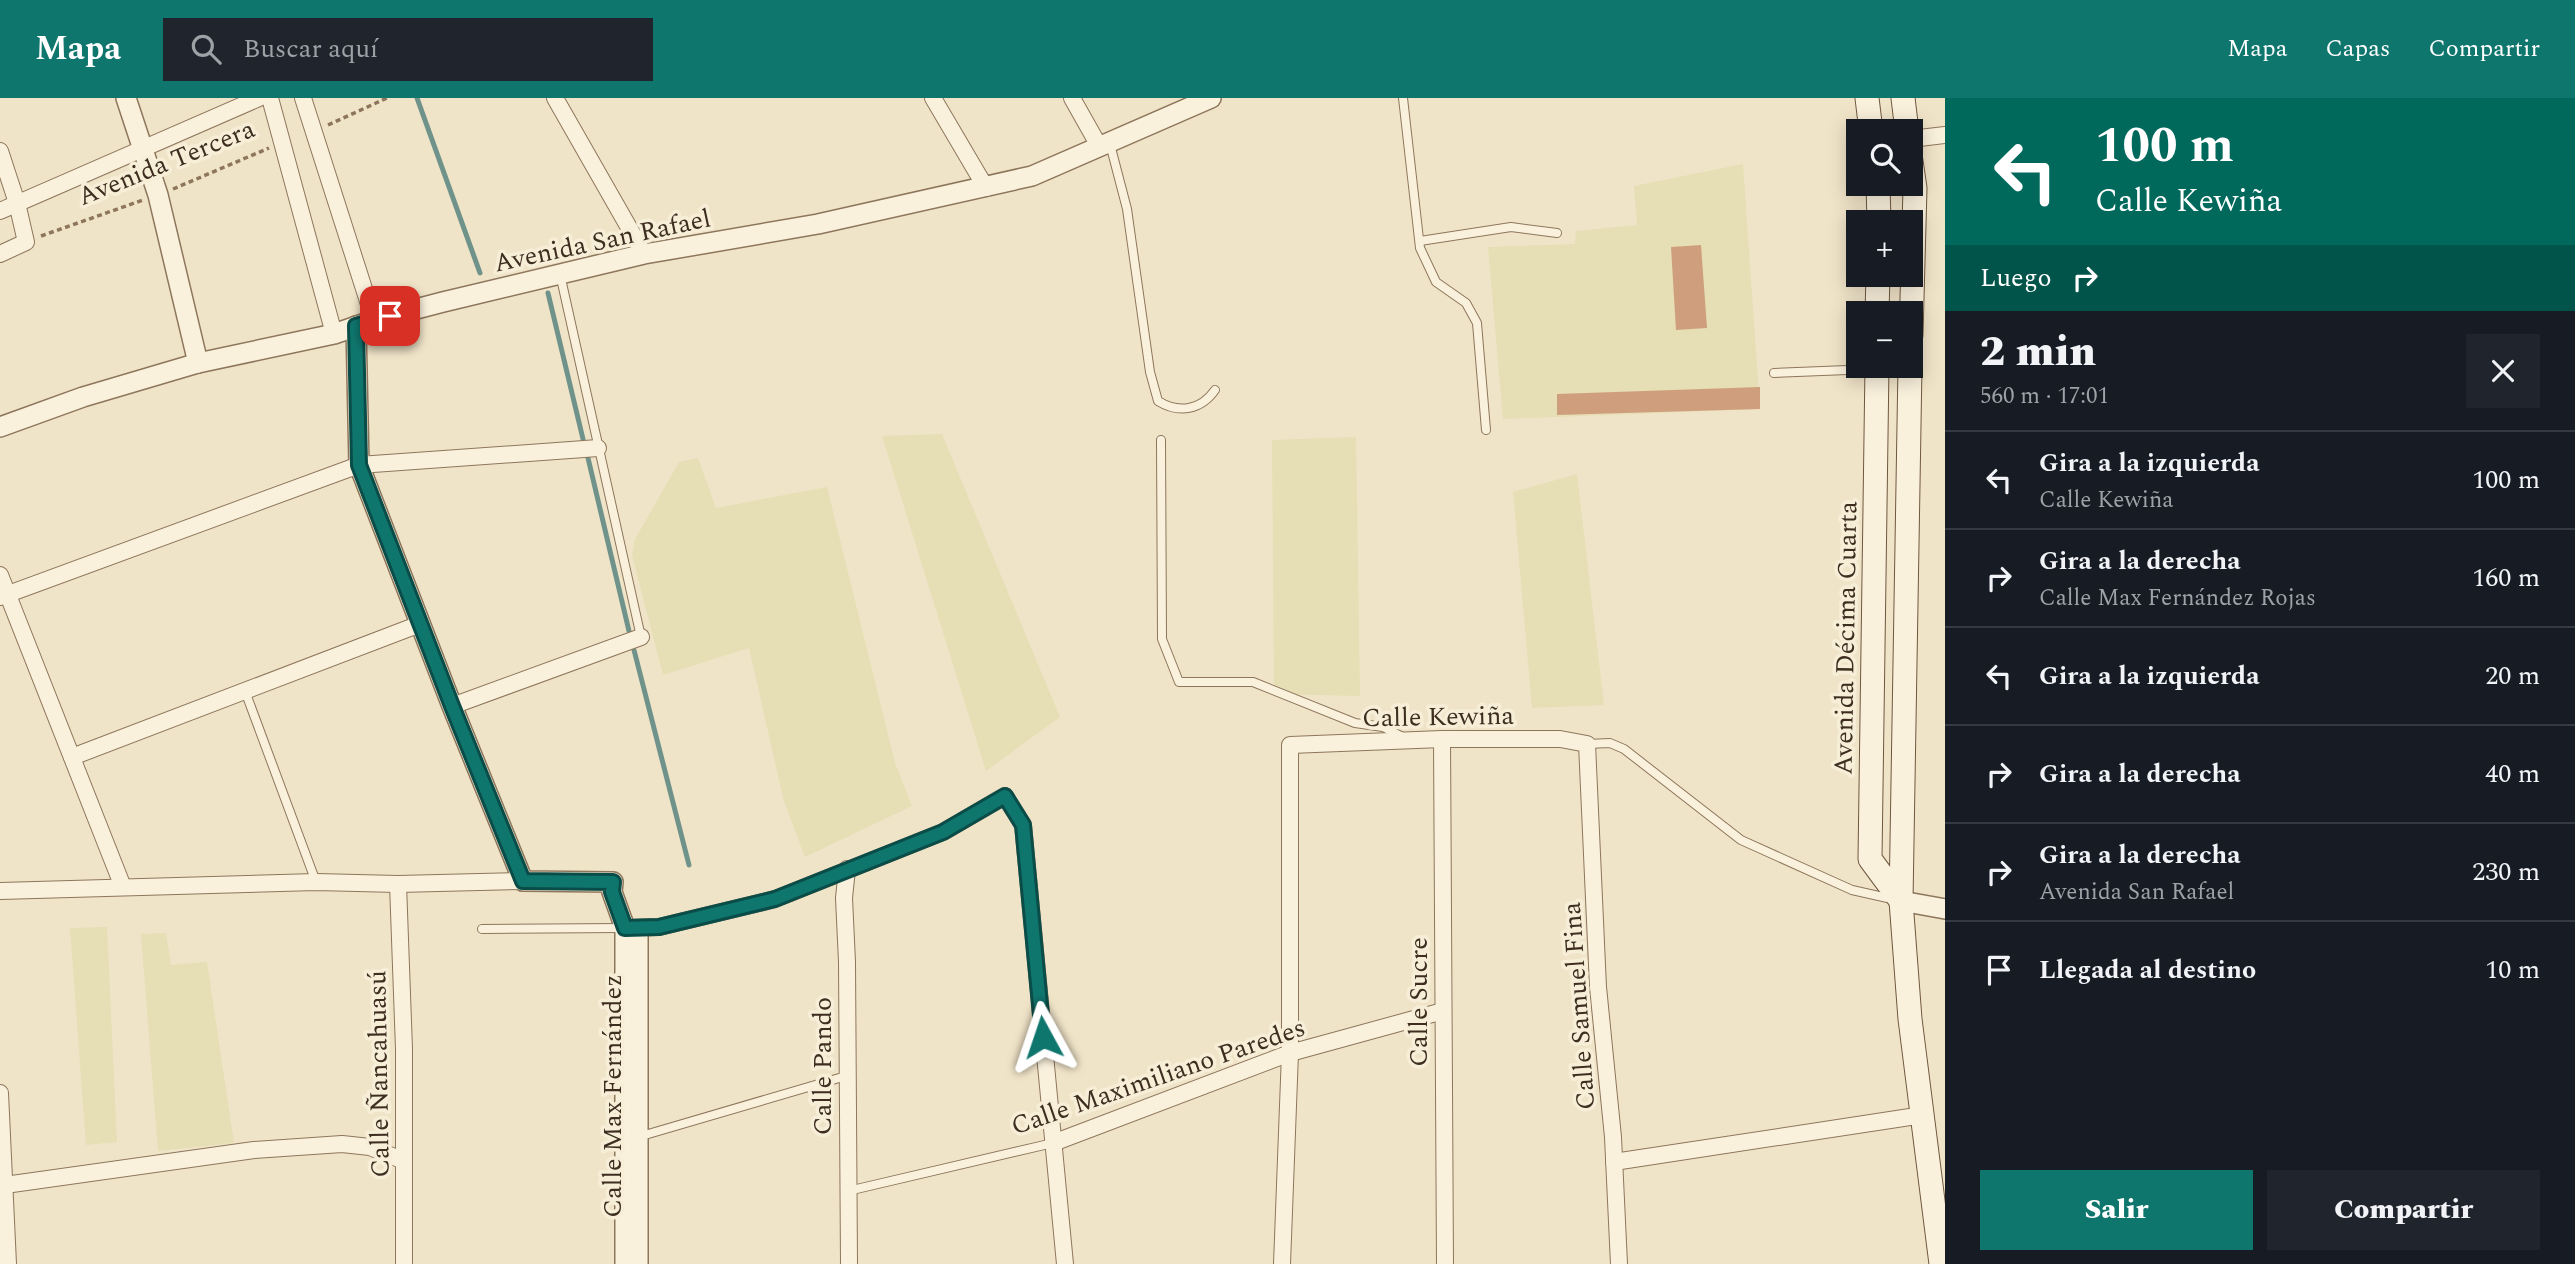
<!DOCTYPE html>
<html lang="es">
<meta charset="utf-8">
<style>
:root{--surface:#171b24;--page:#20242c;--text:#f1f3f6;--muted:#9ea1a6;--line:#363941;--accent:#0f766e}
body{margin:0;font-family:Spectral,serif;background:var(--page);color:var(--text);height:100vh;display:flex;flex-direction:column;font-size:26px;white-space:nowrap}
*{box-sizing:border-box;margin:0}
p{font-size:23px;color:var(--muted)}
.icon{flex:none;width:38px;height:38px;fill:none;stroke:currentColor;stroke-width:2;stroke-linecap:round;stroke-linejoin:round}
.map{position:relative;flex:1;overflow:hidden}
.details{display:flex;flex-direction:column;background:var(--surface);width:630px}
.details>*{flex:none}
.top-card{background:#00695c;color:#fff;overflow:hidden}
.controls{position:absolute;left:1846px;top:21px;display:grid;gap:14px}
.controls a{display:grid;place-items:center;width:77px;height:77px;border-radius:0px;background:var(--surface);box-shadow:0 4px 18px #0003;font-size:35px}
.pin{position:absolute;display:grid;place-items:center;width:60px;height:60px;color:#fff;margin:-30px;border-radius:14px;box-shadow:0 4px 10px #0006}
.me{position:absolute;width:77px;margin:-38px;rotate:355deg;stroke-linejoin:round;filter:drop-shadow(0 0 5px #0008)}
.turn{display:flex;align-items:center;gap:24px;height:147px;padding:0 35px;font-size:32px}
.turn .icon{width:91px;height:91px;stroke-width:2.5}
.turn b{display:block;font-size:49px;line-height:60px}
.then{display:flex;align-items:center;height:66px;padding:0 35px;background:#0003;gap:14px;font-size:26px}
.round{display:grid;place-items:center;flex:none;width:74px;height:74px;border-radius:0px;background:var(--page)}
.headline{display:flex;align-items:center;justify-content:space-between;height:119px;padding:0 35px}
h1{font-size:42px;font-weight:800;line-height:52px}
.button{display:flex;gap:14px;margin-top:auto;padding:14px 35px}
.button a{flex:1;height:80px;border-radius:0px;background:var(--accent);color:#fff;font-size:28px;font-weight:800;line-height:80px;text-align:center}
.button a+a{background:var(--page);color:var(--text)}
ul{padding:0;list-style:none}
li{display:flex;align-items:center;gap:21px;height:98px;padding:0 35px;border-top:2px solid var(--line)}
li div{flex:1}
li b{display:block;font-size:26px}
li em{font-style:normal}
header{display:flex;align-items:center;gap:42px;box-sizing:border-box;height:98px;padding:0 35px;background:var(--accent);color:#fff}
header strong{font-size:33px}
nav{display:flex;gap:38px;margin-inline-start:auto;font-size:24px}
.search{width:490px;height:63px;background:var(--page);display:flex;align-items:center;gap:18px;box-sizing:border-box;padding:0 24px;border-radius:0px;color:var(--muted);font-size:26px}
main{display:flex;flex:1;min-height:0}
.map>svg:first-child{display:block}
.farmland{fill:#e6deb5}
.lines{fill:none;stroke-linecap:round;stroke-linejoin:round}
.stream{stroke:#6f938a;stroke-width:5}
.building{fill:#cf9f7d}
.service-casing{stroke:#8d765c;stroke-width:10}
.minor-casing{stroke:#8d765c;stroke-width:18}
.tertiary-casing{stroke:#8d765c;stroke-width:22}
.secondary-casing{stroke:#6f573f;stroke-width:25}
.path{stroke:#8d765c;stroke-width:3.5;stroke-dasharray:5 3.5;stroke-linecap:butt}
.service{stroke:#faf1dc;stroke-width:8}
.minor{stroke:#faf1dc;stroke-width:16}
.tertiary{stroke:#faf1dc;stroke-width:19}
.secondary{stroke:#faf1dc;stroke-width:23}
.route-casing{stroke:#0a4d48;stroke-width:18}
.route{stroke:#0f766e;stroke-width:12}
.labels{text-anchor:middle;stroke-width:7;stroke-linejoin:round;paint-order:stroke}
.street-label{font-size:26px;fill:#3d2e20;stroke:#f7eed8}
</style>
<header>
<strong>Mapa</strong>
<div class="search"><svg class="icon" aria-label="search" viewBox="0 0 24 24"><circle cx="10" cy="10" r="6"/><path d="M15 15l6 6"/></svg>Buscar aquí</div>
<nav><a>Mapa</a><a>Capas</a><a>Compartir</a></nav>
</header>
<main>
<div class="map">
<svg width="1945" height="1166" viewBox="0 0 1945 1166">
<rect width="100%" height="100%" fill="#f0e4c8"/>
<g class="farmland">
<polygon points="1743,66 1760,311 1503,321 1488,149 1575,146 1576,133 1637,127 1634,88"/>
<polygon points="942,336 1060,619 986,673 882,338"/>
<polygon points="1356,339 1360,598 1274,596 1272,342"/>
<polygon points="698,360 716,410 827,389 895,665 912,708 805,759 784,704 749,550 663,577 632,457 635,441 679,364"/>
<polygon points="1577,376 1604,607 1532,610 1513,394"/>
<polygon points="107,829 117,1044 86,1047 70,830"/>
<polygon points="166,835 171,867 207,864 234,1045 158,1053 141,836"/>
</g>
<g class="lines">
<g class="stream">
<polyline points="417,0 480,175"/>
<polyline points="548,195 583,341"/>
<polyline points="588,360 629,533"/>
<polyline points="634,552 689,767"/>
</g>
</g>
<g class="building">
<polygon points="1701,147 1707,230 1676,232 1671,149"/>
<polygon points="1760,289 1760,311 1557,317 1557,296"/>
</g>
<g class="lines">
<g class="service-casing">
<g id="service">
<polyline points="1403,0 1420,150 1436,184 1466,205 1477,225 1486,332"/>
<path d="M 1110,46 L 1127,111 L 1150,274 L 1158,303 C 1179,316 1201,312 1215,292"/>
<polyline points="1420,143 1511,129 1557,135"/>
<polyline points="560,176 641,539"/>
<polyline points="1774,275 1873,271"/>
<polyline points="1161,342 1162,541 1179,584 1253,584 1355,625 1383,629 1403,639"/>
<polyline points="245,593 316,784"/>
<polyline points="1587,646 1610,645 1624,651 1741,742 1852,792 1892,801"/>
<polyline points="482,831 623,830"/>
<polyline points="638,1039 846,978"/>
<polyline points="848,1093 1053,1045"/>
</g>
</g>
<g class="minor-casing">
<g id="minor">
<polyline points="270,0 334,236"/>
<polyline points="303,0 374,222"/>
<polyline points="555,0 644,156"/>
<polyline points="933,0 986,90"/>
<polyline points="1072,0 1099,48"/>
<polyline points="1911,41 1945,37"/>
<polyline points="0,53 17,105 26,144 0,156"/>
<polyline points="0,113 259,0"/>
<polyline points="0,477 123,789"/>
<polyline points="0,499 359,367 598,350"/>
<polyline points="452,608 641,539"/>
<polyline points="1442,641 1445,1166"/>
<polyline points="72,659 420,526"/>
<polyline points="847,771 844,800 847,864 849,1166"/>
<polyline points="398,786 404,951 404,1166"/>
<polyline points="0,793 316,784 398,786 523,783"/>
<polyline points="625,830 659,829 775,801 943,734 1005,698 1023,727 1065,1166"/>
<polyline points="0,995 8,1166"/>
<polyline points="1053,1045 1290,955 1443,913"/>
<polyline points="1614,1064 1923,1017"/>
<polyline points="5,1087 254,1052 342,1046 370,1049 404,1063"/>
<polyline points="1282,1166 1290,955 1290,647 1442,641 1560,641 1587,646 1598,889 1613,1039 1619,1166"/>
</g>
</g>
<g class="tertiary-casing">
<g id="tertiary">
<polyline points="126,0 158,97 198,265"/>
<polyline points="356,228 359,367 452,608 523,783 613,784 612,794 625,830 625,1166"/>
<polyline points="0,329 83,299 198,265 334,236 374,222 443,204 644,156 818,126 1032,78 1211,0"/>
<polyline points="1901,803 1945,811"/>
<polyline points="638,1166 638,838"/>
</g>
</g>
<g class="secondary-casing">
<g id="secondary">
<polyline points="1867,0 1871,33"/>
<polyline points="1903,0 1907,33"/>
<polyline points="1911,63 1915,90 1911,237"/>
<polyline points="1878,86 1879,124"/>
<polyline points="1877,215 1878,177"/>
<polyline points="1877,268 1870,761 1901,803"/>
<polyline points="1910,268 1901,803 1910,921 1941,1166"/>
</g>
</g>
<g class="path">
<polyline points="328,27 387,0"/>
<polyline points="173,91 269,50"/>
<polyline points="41,138 143,102"/>
</g>
<use href="#service" class="service"/>
<use href="#minor" class="minor"/>
<use href="#tertiary" class="tertiary"/>
<use href="#secondary" class="secondary"/>
</g>
<g class="lines">
<g class="route-casing">
<polyline id="route" points="390,218 356,228 359,367 452,608 523,783 613,784 612,794 625,830 659,829 775,801 943,734 1005,698 1023,727 1043,939"/>
</g>
<use href="#route" class="route"/>
</g>
<g class="labels">
<g class="street-label">
<text transform="translate(166 64) rotate(-22)" y="9">Avenida Tercera</text>
<text transform="translate(602 142) rotate(-12)" y="9">Avenida San Rafael</text>
<text transform="translate(1845 540) rotate(-89)" y="9">Avenida Décima Cuarta</text>
<text transform="translate(1438 618) rotate(-1)" y="9">Calle Kewiña</text>
<text transform="translate(1418 904) rotate(-90)" y="9">Calle Sucre</text>
<text transform="translate(1578 908) rotate(-94)" y="9">Calle Samuel Fina</text>
<text transform="translate(822 968) rotate(-90)" y="9">Calle Pando</text>
<text transform="translate(378 976) rotate(-91)" y="9">Calle Ñancahuasú</text>
<text transform="translate(1158 978) rotate(-19)" y="9">Calle Maximiliano Paredes</text>
<text transform="translate(612 998) rotate(-90)" y="9">Calle Max Fernández</text>
</g>
</g>
</svg>
<div class="controls">
<a><svg class="icon" aria-label="search" viewBox="0 0 24 24"><circle cx="10" cy="10" r="6"/><path d="M15 15l6 6"/></svg></a>
<a>+</a>
<a>−</a>
</div>
<div class="pin" style="left:390px;top:218px;background:#d93025"><svg class="icon" aria-label="arrive" viewBox="0 0 24 24"><path d="M6 21V4h12l-3 4 3 4H6"/></svg></div>
<svg class="me" style="left:1043px;top:939px" viewBox="-20 -20 40 40"><path d="M0-17L14 15 0 8-14 15z" fill="#0f766e" stroke="#fff" stroke-width="4"/></svg>
</div>
<section class="details">
<div class="top-card">
<div class="turn"><svg class="icon" aria-label="left" viewBox="0 0 24 24"><path d="M17 20v-9H6M10 6l-5 5 5 5"/></svg><div><b>100 m</b>Calle Kewiña</div></div>
<div class="then">Luego<svg class="icon" aria-label="right" viewBox="0 0 24 24"><path d="M7 20v-9h11M14 6l5 5-5 5"/></svg></div>
</div>
<div class="headline"><div><h1>2 min</h1><p>560 m · 17:01</p></div><a class="round"><svg class="icon" aria-label="close" viewBox="0 0 24 24"><path d="M6 6l12 12M18 6L6 18"/></svg></a></div>
<ul>
<li><svg class="icon" aria-label="left" viewBox="0 0 24 24"><path d="M17 20v-9H6M10 6l-5 5 5 5"/></svg><div><b>Gira a la izquierda</b><p>Calle Kewiña</p></div><em>100 m</em></li>
<li><svg class="icon" aria-label="right" viewBox="0 0 24 24"><path d="M7 20v-9h11M14 6l5 5-5 5"/></svg><div><b>Gira a la derecha</b><p>Calle Max Fernández Rojas</p></div><em>160 m</em></li>
<li><svg class="icon" aria-label="left" viewBox="0 0 24 24"><path d="M17 20v-9H6M10 6l-5 5 5 5"/></svg><div><b>Gira a la izquierda</b></div><em>20 m</em></li>
<li><svg class="icon" aria-label="right" viewBox="0 0 24 24"><path d="M7 20v-9h11M14 6l5 5-5 5"/></svg><div><b>Gira a la derecha</b></div><em>40 m</em></li>
<li><svg class="icon" aria-label="right" viewBox="0 0 24 24"><path d="M7 20v-9h11M14 6l5 5-5 5"/></svg><div><b>Gira a la derecha</b><p>Avenida San Rafael</p></div><em>230 m</em></li>
<li><svg class="icon" aria-label="arrive" viewBox="0 0 24 24"><path d="M6 21V4h12l-3 4 3 4H6"/></svg><div><b>Llegada al destino</b></div><em>10 m</em></li>
</ul>
<div class="button"><a>Salir</a><a>Compartir</a></div>
</section>
</main>
